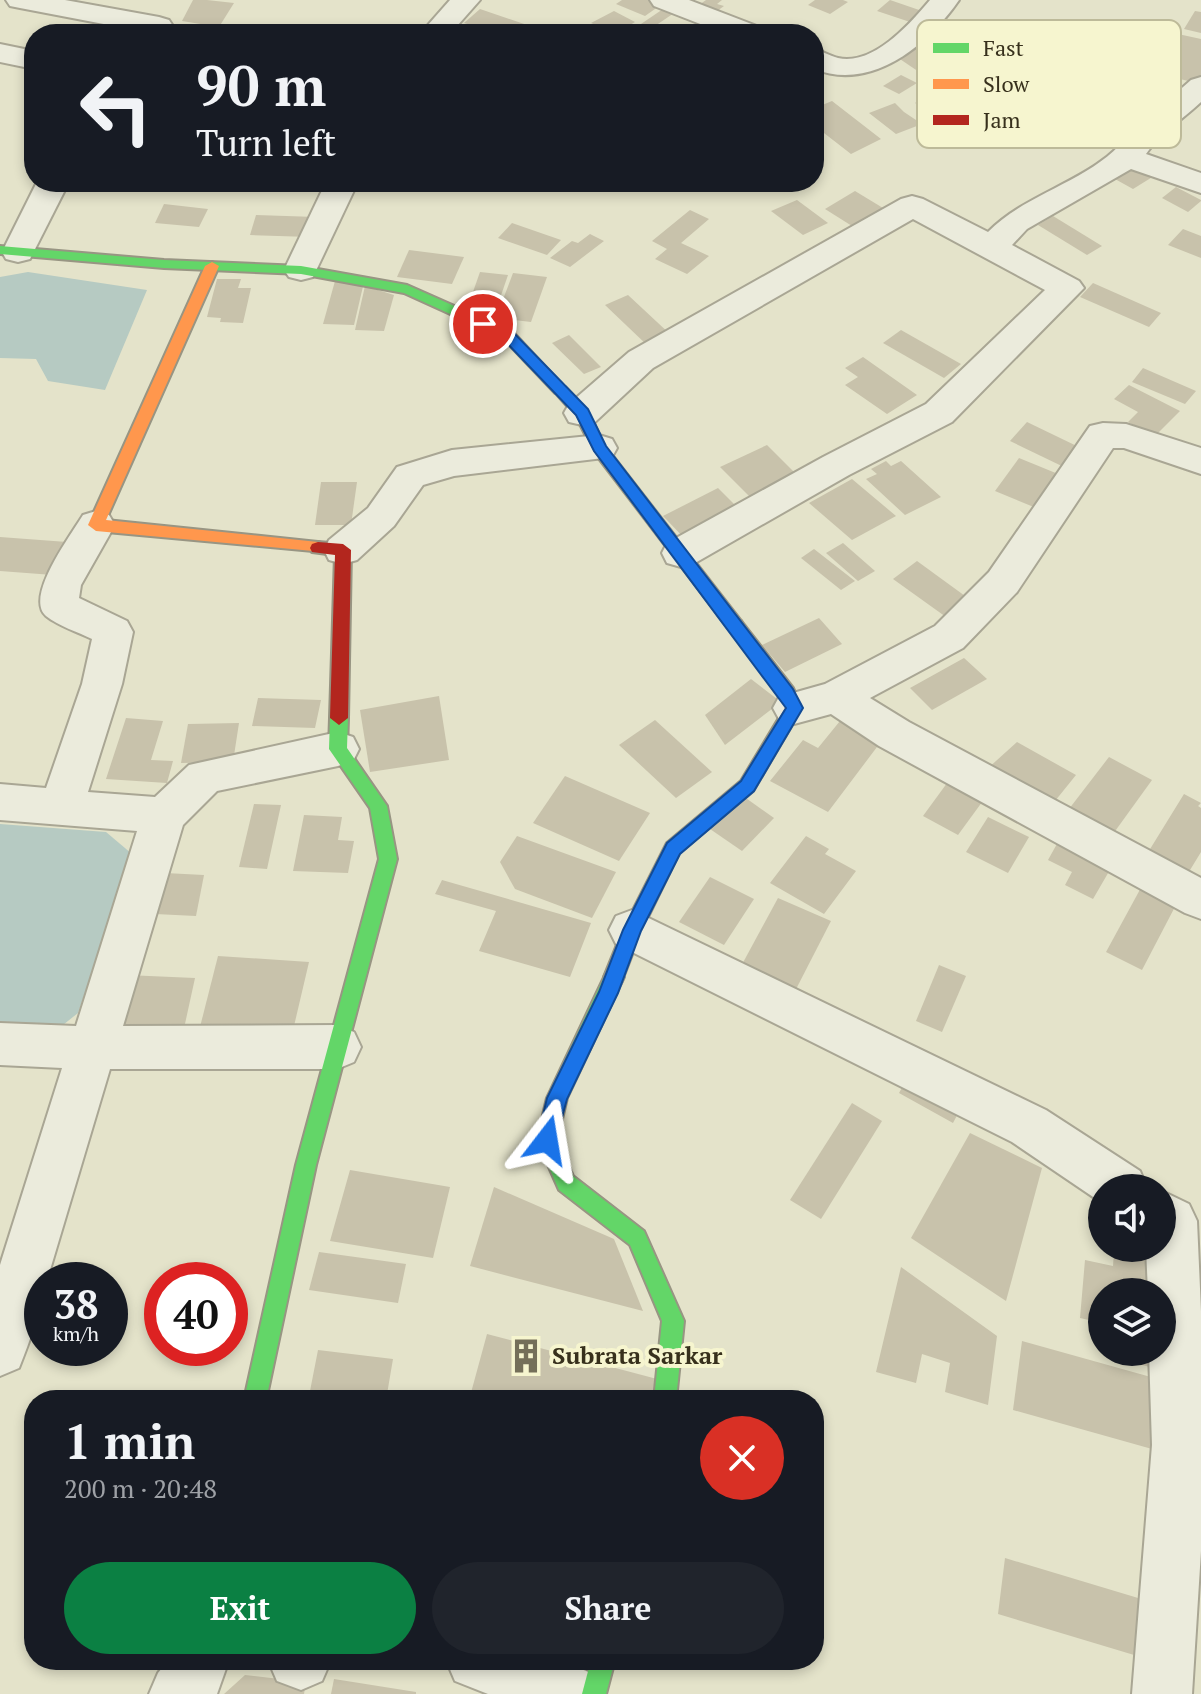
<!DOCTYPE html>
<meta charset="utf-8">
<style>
:root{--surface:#171b24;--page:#20242c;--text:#f1f3f6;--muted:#9ea1a6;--accent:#0b8043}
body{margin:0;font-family:"PT Serif",serif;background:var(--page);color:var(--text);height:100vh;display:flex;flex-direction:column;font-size:30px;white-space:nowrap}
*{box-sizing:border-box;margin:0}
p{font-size:26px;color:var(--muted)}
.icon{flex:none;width:44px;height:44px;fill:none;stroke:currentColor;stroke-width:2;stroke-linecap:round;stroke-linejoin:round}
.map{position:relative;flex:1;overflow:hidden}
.drawer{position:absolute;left:24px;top:1390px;width:800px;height:280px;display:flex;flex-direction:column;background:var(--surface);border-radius:32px;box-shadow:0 4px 12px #0003}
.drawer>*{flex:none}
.hud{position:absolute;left:24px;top:24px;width:800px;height:168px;border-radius:32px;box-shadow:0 4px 12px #0003;background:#171b24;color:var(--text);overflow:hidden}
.tools{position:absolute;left:1088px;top:1174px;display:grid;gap:16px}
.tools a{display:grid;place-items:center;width:88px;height:88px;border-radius:50%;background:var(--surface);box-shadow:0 4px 12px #0003;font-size:40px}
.speed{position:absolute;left:24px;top:1262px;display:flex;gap:16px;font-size:40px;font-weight:700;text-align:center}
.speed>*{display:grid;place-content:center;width:104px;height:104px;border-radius:50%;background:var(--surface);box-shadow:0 4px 12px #0003;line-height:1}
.speed small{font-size:20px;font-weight:400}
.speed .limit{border:12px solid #d22;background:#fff;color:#111}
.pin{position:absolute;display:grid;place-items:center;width:68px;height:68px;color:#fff;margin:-34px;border:4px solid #fff;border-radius:50%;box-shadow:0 2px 8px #0007}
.me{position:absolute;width:88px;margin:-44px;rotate:14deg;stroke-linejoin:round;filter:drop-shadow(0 0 6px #0008)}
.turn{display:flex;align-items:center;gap:28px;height:168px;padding:0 40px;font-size:36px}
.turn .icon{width:104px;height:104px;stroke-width:2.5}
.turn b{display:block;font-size:56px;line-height:68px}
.round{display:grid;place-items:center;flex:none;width:84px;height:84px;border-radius:42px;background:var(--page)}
.headline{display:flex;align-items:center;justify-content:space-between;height:136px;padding:0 40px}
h1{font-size:48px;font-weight:600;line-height:60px}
.action{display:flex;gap:16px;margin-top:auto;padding:16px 40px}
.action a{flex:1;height:92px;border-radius:48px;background:var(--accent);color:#fff;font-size:32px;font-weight:600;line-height:92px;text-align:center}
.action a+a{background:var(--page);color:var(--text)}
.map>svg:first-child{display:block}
.water{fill:#b6cac2}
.building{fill:#c8c2ab}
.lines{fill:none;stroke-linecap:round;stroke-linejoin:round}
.street-casing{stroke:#a9a694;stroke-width:4}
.fast-casing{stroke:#989583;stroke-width:4}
.slow-casing{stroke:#989583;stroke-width:4}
.jam-casing{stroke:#989583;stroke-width:4}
.street{fill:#ebebdc;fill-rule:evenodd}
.fast{fill:#63d668;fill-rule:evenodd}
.slow{fill:#ff974d;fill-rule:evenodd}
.jam{fill:#b3261e;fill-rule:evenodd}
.route{fill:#1a73e8;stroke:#114b97;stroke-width:2}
.labels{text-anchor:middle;stroke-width:8;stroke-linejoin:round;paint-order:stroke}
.near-poi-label{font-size:24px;font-weight:bold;fill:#37301c;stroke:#f6f5cf;text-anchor:start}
.key{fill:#f6f5cf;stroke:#bdba99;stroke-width:2}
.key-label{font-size:22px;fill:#37301c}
</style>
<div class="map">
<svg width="1201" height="1694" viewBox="0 0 1201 1694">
<rect width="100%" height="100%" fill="#e4e3ca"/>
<g class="water">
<polygon points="28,272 147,290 105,390 48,381 36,359 0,358 0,277"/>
<polygon points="0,824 106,832 132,854 78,1013 39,1044 0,1043"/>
</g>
<g class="building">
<polygon points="193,0 207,0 234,3 219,27 182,21"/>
<polygon points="622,0 653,0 662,4 645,16 616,4"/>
<polygon points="706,0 722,0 717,4 724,6 713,14 696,7"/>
<polygon points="815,0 843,0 848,2 830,14 808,5"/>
<polygon points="890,0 925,12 913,23 877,11"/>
<polygon points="669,5 680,9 649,30 638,26"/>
<polygon points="480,9 536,28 531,34 500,34 464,23"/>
<polygon points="614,11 635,22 615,34 591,23"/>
<polygon points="1195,11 1201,12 1201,33 1184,29"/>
<polygon points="96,21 148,29 143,34 98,34"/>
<polygon points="1178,34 1201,39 1201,84 1146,71 1154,53 1168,56"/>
<polygon points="914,38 954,63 925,76 891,53"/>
<polygon points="901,75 917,83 899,94 883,86"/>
<polygon points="935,89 952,99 933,114 915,103"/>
<polygon points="832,101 881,139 851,154 815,126 817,119 824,116 815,108"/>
<polygon points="895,103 904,112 922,124 896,134 869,113"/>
<polygon points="1135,166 1154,176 1133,189 1115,179"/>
<polygon points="1176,187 1201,200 1201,201 1188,212 1162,198"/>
<polygon points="855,191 883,208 852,226 825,209"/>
<polygon points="797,200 828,223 803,235 771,211"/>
<polygon points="164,204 208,209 199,227 155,223"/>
<polygon points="690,210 709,219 681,243 709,256 687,274 655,259 667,249 652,241"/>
<polygon points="256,215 316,217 310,237 250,235"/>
<polygon points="1053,216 1102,246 1087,255 1038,225"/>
<polygon points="512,223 561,240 547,255 498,238"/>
<polygon points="1183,229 1201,236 1201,258 1168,245"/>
<polygon points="590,234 604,241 570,267 550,258 572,241 578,243"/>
<polygon points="409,250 464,257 452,284 397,277"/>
<polygon points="480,272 508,275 496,310 468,306"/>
<polygon points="513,273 547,277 531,322 496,318"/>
<polygon points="217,279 241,279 238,288 251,288 243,323 220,322 221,318 207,317"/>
<polygon points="335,281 364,282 354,325 323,324"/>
<polygon points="1093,283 1161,313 1149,327 1080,297"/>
<polygon points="365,286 394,295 384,331 355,330"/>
<polygon points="628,295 672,336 648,346 605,305"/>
<polygon points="901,330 961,364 944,378 883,343"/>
<polygon points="569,335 601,367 584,374 552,343"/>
<polygon points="863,357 917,395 887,414 845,385 858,377 845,368"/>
<polygon points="1143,368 1196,391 1185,404 1132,382"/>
<polygon points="1129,385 1180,411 1155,436 1128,422 1138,412 1114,399"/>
<polygon points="1027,422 1085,450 1068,469 1010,441"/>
<polygon points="767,445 802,480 755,502 720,467"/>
<polygon points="1019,458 1063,476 1041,510 995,491"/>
<polygon points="886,461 891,466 901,461 941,497 905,515 866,479 877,474 871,469"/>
<polygon points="852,479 896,516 852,540 809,503"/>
<polygon points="321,482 357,482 351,525 315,525"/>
<polygon points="718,488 744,514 688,542 663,516"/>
<polygon points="0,537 67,542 53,575 0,571"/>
<polygon points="843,543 875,571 858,581 826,553"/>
<polygon points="814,549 855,581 841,590 801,558"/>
<polygon points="917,561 976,604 953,622 893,579"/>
<polygon points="819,618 842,644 785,672 762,645"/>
<polygon points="964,658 987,679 932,710 910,688"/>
<polygon points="751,679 781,702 725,745 705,715"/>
<polygon points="439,696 449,760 370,772 360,710"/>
<polygon points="258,698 321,700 315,728 252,726"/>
<polygon points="126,718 163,721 151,760 173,761 167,783 106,779"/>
<polygon points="655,720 712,772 676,798 619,745"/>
<polygon points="840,721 880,743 828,812 770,781 803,740 818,748"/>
<polygon points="239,723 233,762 181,763 188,724"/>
<polygon points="1017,742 1076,775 1051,806 986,770"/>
<polygon points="1109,757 1152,780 1113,834 1069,809"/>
<polygon points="565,776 650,813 619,861 533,823"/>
<polygon points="950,779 985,798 958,835 923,816"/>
<polygon points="1184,794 1201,803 1198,806 1201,808 1201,852 1187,875 1147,854"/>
<polygon points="743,796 774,818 742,851 710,829"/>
<polygon points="254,804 281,805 267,869 239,867"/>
<polygon points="304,815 342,817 338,840 354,841 348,873 293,871"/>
<polygon points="988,817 1029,837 1008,873 966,852"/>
<polygon points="517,836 616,872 592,918 515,889 500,862"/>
<polygon points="806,836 829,849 825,854 856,871 824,914 770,883"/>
<polygon points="1058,842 1111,868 1093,899 1065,885 1072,872 1048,860"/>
<polygon points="165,873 204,875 196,916 155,914"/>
<polygon points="710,877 754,899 724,945 679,922"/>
<polygon points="442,880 591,923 570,977 479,951 496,911 435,894"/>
<polygon points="1143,884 1178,901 1142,970 1106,952"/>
<polygon points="778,898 831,921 793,995 739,970"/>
<polygon points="218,956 309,962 294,1026 200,1027"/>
<polygon points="939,965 966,976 942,1032 916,1021"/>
<polygon points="126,975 195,978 181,1042 110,1038"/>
<polygon points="912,1070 965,1100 953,1123 899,1093"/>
<polygon points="852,1103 882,1121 821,1219 790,1200"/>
<polygon points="970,1133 1042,1168 1006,1301 911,1238"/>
<polygon points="350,1170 450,1187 433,1258 330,1241"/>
<polygon points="494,1187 614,1239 643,1311 470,1266"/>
<polygon points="1114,1251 1168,1264 1162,1321 1162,1292 1102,1292 1102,1323 1080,1318 1085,1260 1113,1266"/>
<polygon points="319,1252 406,1264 398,1303 309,1290"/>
<polygon points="901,1267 997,1336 988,1405 945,1392 950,1363 922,1354 916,1383 876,1372"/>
<polygon points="487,1334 657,1379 653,1400 469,1400"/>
<polygon points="1022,1341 1158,1379 1152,1449 1013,1410"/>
<polygon points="318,1350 393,1359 386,1400 346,1400 347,1395 310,1391"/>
<polygon points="1106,1352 1163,1352 1162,1370 1106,1356"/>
<polygon points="1005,1558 1158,1604 1154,1661 998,1614"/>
<polygon points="245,1675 306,1682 304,1694 224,1694"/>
<polygon points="334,1679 416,1692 416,1694 331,1694"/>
</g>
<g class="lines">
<g class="street-casing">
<g id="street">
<polygon points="6,0 65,0 159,17 169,20 173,26 169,32 156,34 20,8 10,6"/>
<polygon points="450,0 480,0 450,34 420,34"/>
<polygon points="650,0 689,0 762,28 766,34 726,34 654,6"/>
<path d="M 930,0 L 959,0 C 928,45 872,92 814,69 L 814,49 C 822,51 830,56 838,58 C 873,66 910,24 930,0 Z"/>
<polygon points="0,44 34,51 34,69 0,62"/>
<path d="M 1017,55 L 1128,101 L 1149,117 L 1191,80 L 1201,77 L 1201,102 C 1182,120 1160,133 1146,154 L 1201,173 L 1201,193 L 1131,169 L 1027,229 L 1012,245 L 1079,281 L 1084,288 L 952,422 L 849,475 L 695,563 L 681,567 L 667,563 L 662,553 L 667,543 L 823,457 L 926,404 L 1045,290 L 913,219 L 653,368 L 595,422 L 582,425 L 569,422 L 564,413 L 569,404 L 629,352 L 901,199 L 912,196 L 923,199 L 988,232 C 1029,190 1098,180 1130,132 L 1106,113 L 1007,70 L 1002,64 L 1007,58 Z"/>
<polygon points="37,182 69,182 30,259 18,262 6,259 2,252"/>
<polygon points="326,182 358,182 313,277 301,280 289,277 284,270"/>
<polygon points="1103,423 1126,424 1201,448 1201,474 1124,448 1113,448 1017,592 963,648 870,698 909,722 1201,878 1201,919 1185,913 879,746 831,714 794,724 779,719 773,708 779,697 825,684 935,626 989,572 1090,426"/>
<polygon points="599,435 612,439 617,448 612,457 454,476 423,485 394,526 357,560 343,564 329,560 324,550 329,540 368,508 397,467 452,450"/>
<path d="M 96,511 L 109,515 L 115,525 L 81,585 L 79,598 L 127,621 L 133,632 L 122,684 L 88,792 L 155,797 L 189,765 L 338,732 L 353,737 L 359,749 L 353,761 L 338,766 L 217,791 L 183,825 L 123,1026 L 337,1025 L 354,1032 L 361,1047 L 354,1062 L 337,1069 L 110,1069 L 47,1280 L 42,1280 C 42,1310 30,1340 19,1368 L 0,1376 L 0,1265 L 62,1068 L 0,1065 L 0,1023 L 76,1026 L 137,831 L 0,820 L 0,784 L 46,788 L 82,684 L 92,639 C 78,632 58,626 46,616 C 24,597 71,535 83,515 Z"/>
<polygon points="632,910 1046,1110 1140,1171 1147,1188 1102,1188 1102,1203 1012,1142 616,944 609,930 616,916"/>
<polygon points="1162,1191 1189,1204 1197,1221 1201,1311 1201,1551 1192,1694 1132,1694 1152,1445 1149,1352 1162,1352 1162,1292 1148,1292 1146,1248 1162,1248"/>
<polygon points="168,1660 229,1660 217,1694 149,1694 158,1673"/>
<polygon points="268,1660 331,1660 322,1681 301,1690 277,1681"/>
<polygon points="446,1660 559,1660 591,1673 600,1694 488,1694 455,1681"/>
</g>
</g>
<g class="fast-casing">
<g id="fast">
<polygon points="0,246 164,260 301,266 407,285 513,332 567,390 565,393 555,393 503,338 404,293 301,274 164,268 0,254"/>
<polygon points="339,711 348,718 347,748 387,806 397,859 316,1165 266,1400 244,1400 296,1165 379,859 370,808 329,749 330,718"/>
<polygon points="614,969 621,971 624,977 567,1098 557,1140 573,1176 644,1231 684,1321 676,1400 654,1400 662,1321 630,1245 559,1190 537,1140 547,1098 607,971"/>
<polygon points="591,1660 615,1660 606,1694 582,1694"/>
</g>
</g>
<g class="slow-casing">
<g id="slow">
<polygon points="212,262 219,266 106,520 318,542 324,544 326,548 324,552 96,531 88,525 205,266"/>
<polygon points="735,619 741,621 793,688 802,708 753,791 679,853 641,931 621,983 614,985 607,983 604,977 623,930 667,843 741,781 785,708 780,696 729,629 727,625"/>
</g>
</g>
<g class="jam-casing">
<g id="jam">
<polygon points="560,385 565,387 587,410 605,446 741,621 743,625 741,629 729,629 594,452 576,416 553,390"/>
<polygon points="318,542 343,544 351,550 348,718 339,725 330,718 335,555 312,552 310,548 312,544"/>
</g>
</g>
<use href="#street" class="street"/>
<use href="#fast" class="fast"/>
<use href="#slow" class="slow"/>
<use href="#jam" class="jam"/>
</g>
<polygon class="route" points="483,319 513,332 588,409 606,446 793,689 803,708 754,791 680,854 641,931 618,993 567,1099 554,1147 547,1150 540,1147 537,1140 547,1098 599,992 623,930 667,843 741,781 786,708 594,451 576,415 503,339 478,327 478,320"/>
<defs>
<g id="building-bare" transform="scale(2.76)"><path d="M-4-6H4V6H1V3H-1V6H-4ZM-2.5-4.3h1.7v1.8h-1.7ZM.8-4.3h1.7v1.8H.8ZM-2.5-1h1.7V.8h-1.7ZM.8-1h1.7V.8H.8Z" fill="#746f59" stroke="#f6f5cf" stroke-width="2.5" paint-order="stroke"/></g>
</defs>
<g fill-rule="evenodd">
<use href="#building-bare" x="526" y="1356"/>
</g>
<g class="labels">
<g class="near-poi-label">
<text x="552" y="1364">Subrata Sarkar</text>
</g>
</g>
<rect x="917" y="20" width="264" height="128" rx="12" class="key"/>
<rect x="933" y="43" width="36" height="10" fill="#63d668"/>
<rect x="933" y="79" width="36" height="10" fill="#ff974d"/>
<rect x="933" y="115" width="36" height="10" fill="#b3261e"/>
<g class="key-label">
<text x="983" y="56">Fast</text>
<text x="983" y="92">Slow</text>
<text x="983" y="128">Jam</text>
</g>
</svg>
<div class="tools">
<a><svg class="icon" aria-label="sound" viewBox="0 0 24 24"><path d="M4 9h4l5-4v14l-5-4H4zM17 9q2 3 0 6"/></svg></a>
<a><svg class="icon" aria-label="layers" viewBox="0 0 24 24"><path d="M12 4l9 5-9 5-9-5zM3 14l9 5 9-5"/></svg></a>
</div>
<div class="speed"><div>38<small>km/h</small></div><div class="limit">40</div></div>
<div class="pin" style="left:483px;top:324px;background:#d93025"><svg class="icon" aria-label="arrive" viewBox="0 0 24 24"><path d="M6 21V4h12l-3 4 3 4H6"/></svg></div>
<svg class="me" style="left:547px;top:1140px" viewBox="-20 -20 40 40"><path d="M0-17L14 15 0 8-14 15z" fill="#1a73e8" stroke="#fff" stroke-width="4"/></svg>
<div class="hud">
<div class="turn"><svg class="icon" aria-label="left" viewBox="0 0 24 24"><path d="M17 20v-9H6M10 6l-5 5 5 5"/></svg><div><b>90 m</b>Turn left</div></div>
</div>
<section class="drawer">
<div class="headline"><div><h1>1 min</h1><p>200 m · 20:48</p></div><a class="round" style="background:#d93025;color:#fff"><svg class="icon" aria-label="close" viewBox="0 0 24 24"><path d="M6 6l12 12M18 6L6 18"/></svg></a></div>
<div class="action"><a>Exit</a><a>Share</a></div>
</section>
</div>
